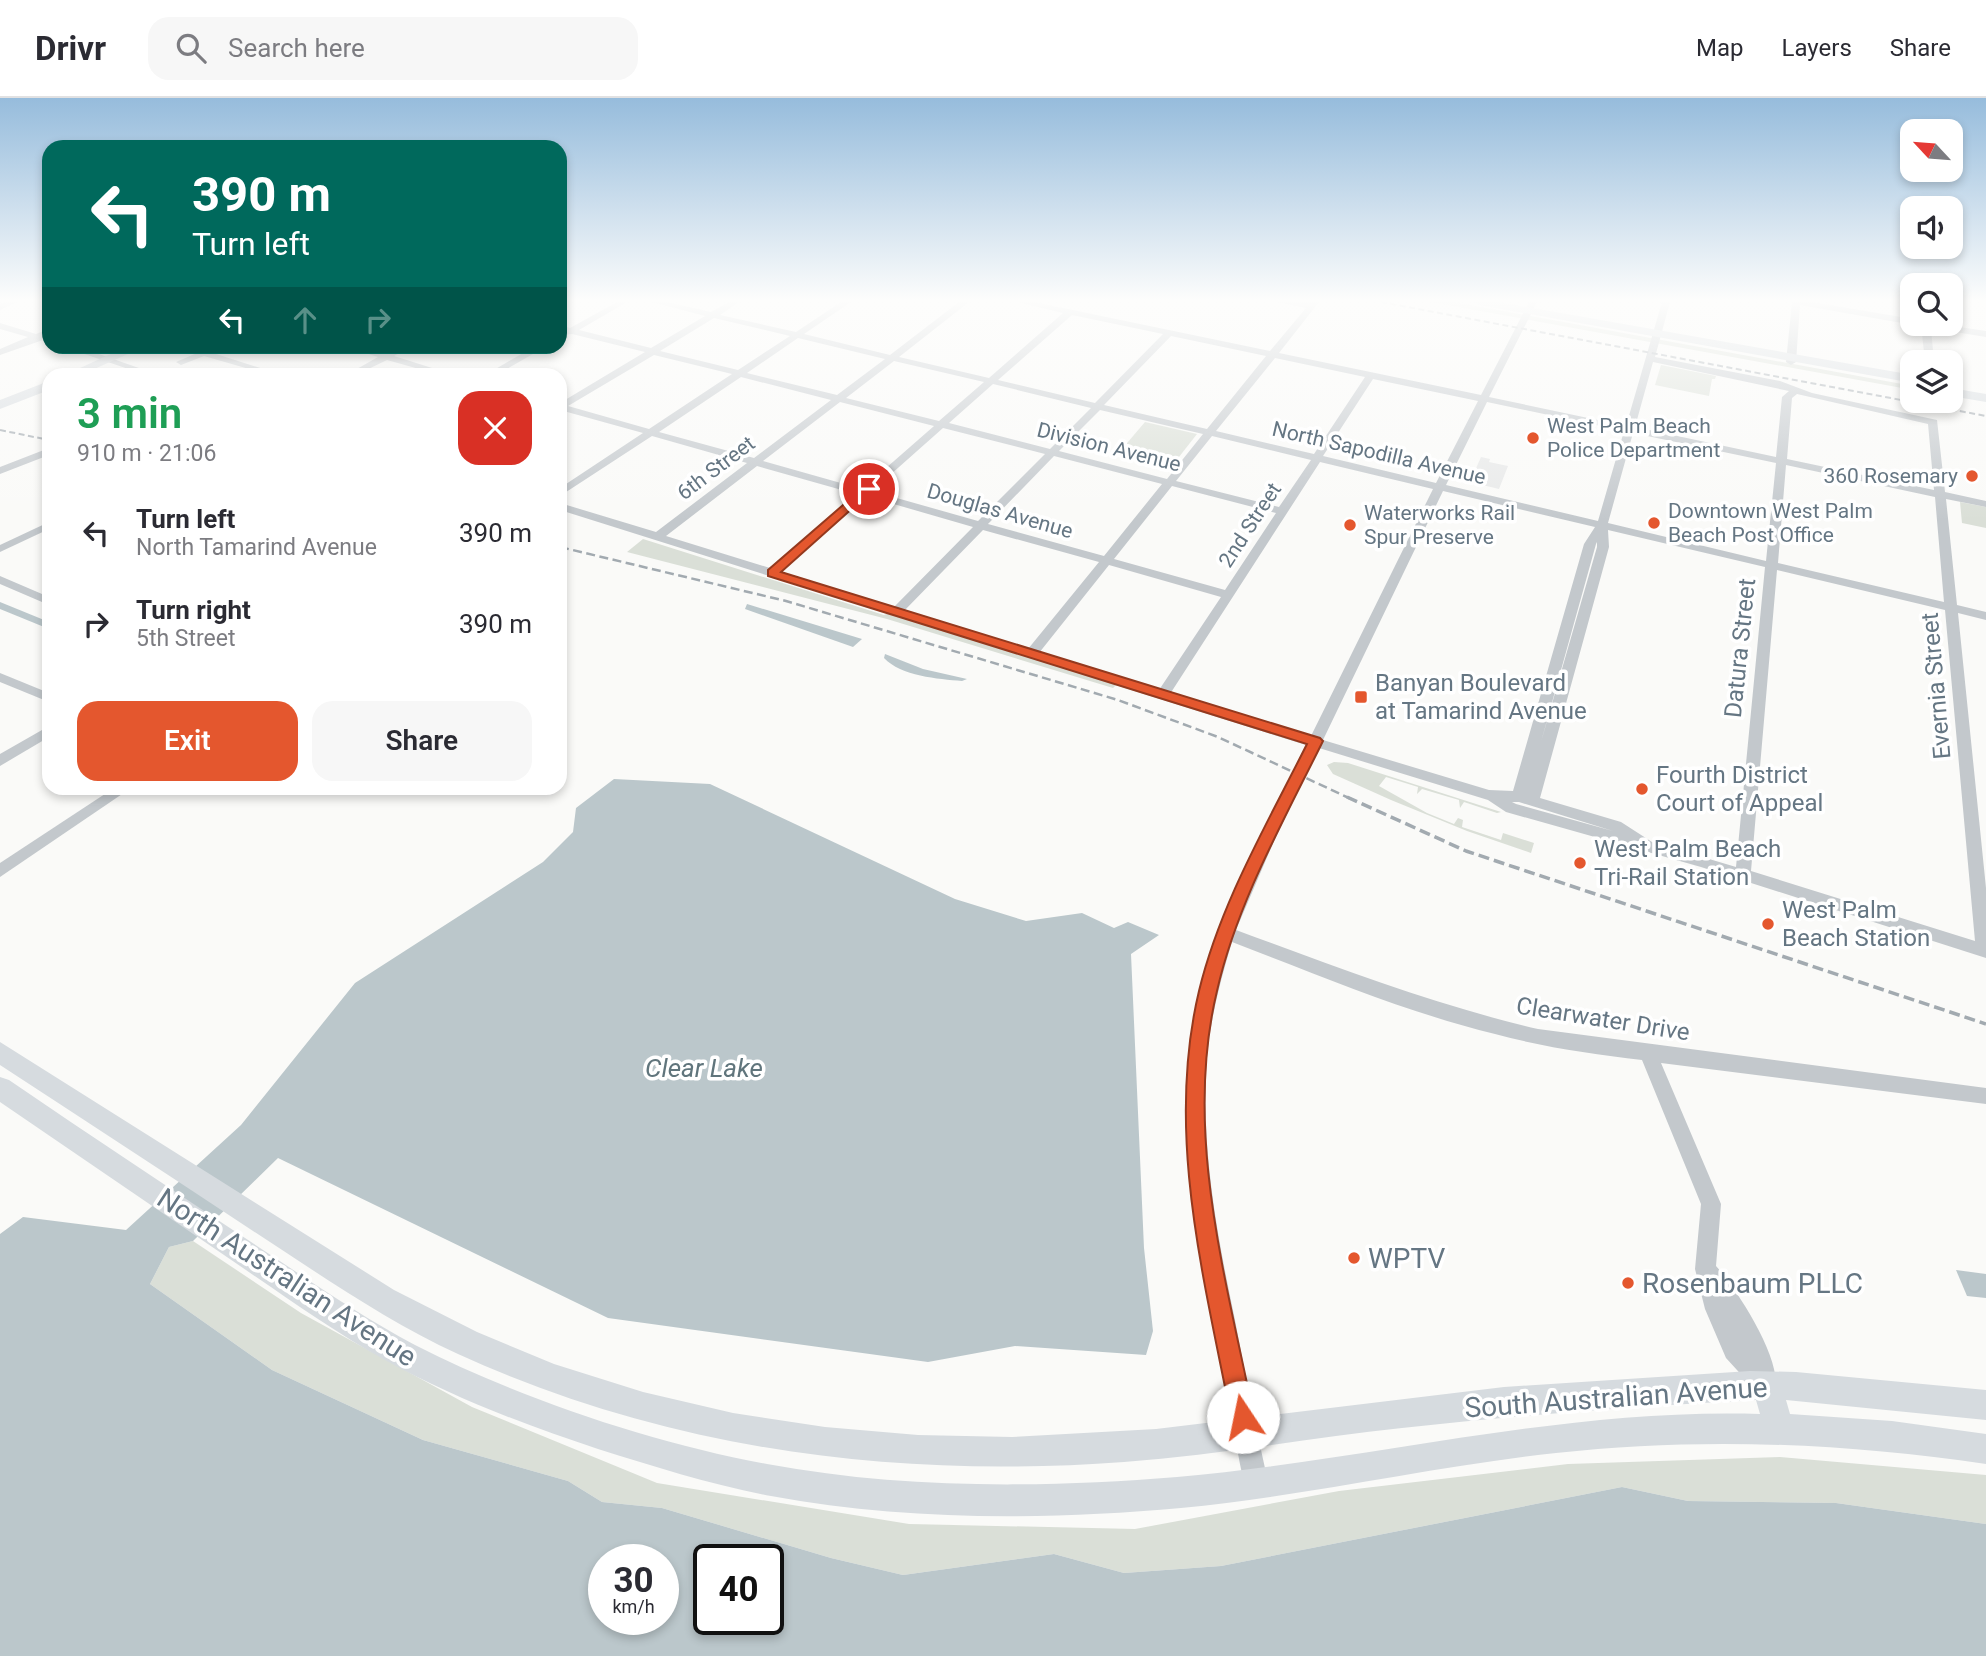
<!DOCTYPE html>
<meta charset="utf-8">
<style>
:root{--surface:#fff;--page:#f7f7f7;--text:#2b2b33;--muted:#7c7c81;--line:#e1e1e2;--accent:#e4572e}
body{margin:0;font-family:Roboto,sans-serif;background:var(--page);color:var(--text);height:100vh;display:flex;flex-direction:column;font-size:26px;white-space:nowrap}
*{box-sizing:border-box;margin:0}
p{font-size:23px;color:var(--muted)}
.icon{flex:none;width:38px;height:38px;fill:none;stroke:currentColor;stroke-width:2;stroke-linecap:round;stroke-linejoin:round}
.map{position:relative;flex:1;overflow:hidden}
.drawer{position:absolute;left:42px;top:270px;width:525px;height:427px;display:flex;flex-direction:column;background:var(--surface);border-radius:21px;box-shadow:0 4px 10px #0003}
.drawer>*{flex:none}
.guide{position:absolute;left:42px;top:42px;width:525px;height:214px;border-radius:21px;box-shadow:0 4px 10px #0003;background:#00695c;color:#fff;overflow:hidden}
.needle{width:46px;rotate:296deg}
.controls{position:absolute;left:1900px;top:21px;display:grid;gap:14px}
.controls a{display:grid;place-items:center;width:63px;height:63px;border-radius:14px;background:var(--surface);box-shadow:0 4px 10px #0003;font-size:35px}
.speed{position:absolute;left:588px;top:1446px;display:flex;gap:14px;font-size:35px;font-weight:700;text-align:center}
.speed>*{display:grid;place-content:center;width:91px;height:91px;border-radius:50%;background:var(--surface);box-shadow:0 4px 10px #0003;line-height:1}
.speed small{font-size:18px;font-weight:400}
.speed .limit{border:4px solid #111;border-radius:10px;background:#fff;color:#111}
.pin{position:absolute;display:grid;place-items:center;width:60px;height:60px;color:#fff;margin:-30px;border:4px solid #fff;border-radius:50%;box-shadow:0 2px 7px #0007}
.me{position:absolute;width:77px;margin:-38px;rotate:349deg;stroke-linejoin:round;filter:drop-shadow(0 0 5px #0008)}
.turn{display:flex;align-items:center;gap:24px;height:147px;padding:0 35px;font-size:32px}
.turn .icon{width:91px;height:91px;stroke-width:2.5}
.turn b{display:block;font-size:49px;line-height:60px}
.lanes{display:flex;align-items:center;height:66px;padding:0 35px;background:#0003;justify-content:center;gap:35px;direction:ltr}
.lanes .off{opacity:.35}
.round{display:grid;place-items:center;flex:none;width:74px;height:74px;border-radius:21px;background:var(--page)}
.head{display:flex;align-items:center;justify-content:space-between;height:119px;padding:0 35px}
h1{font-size:42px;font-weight:600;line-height:52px;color:#1e9e55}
.cta{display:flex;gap:14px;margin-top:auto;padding:14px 35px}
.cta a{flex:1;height:80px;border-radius:21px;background:var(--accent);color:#fff;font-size:28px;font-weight:600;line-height:80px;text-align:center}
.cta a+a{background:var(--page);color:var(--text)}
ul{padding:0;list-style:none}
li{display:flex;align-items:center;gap:21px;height:91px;padding:0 35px}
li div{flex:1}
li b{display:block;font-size:26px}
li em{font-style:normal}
header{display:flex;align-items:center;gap:42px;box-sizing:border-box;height:98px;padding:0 35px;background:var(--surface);border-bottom:2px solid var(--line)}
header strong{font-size:33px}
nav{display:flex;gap:38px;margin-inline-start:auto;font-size:24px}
.search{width:490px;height:63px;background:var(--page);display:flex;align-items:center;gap:18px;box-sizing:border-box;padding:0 24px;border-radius:21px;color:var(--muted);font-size:26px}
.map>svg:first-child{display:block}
.built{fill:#e8e9e9}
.green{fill:#dadfd7}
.water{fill:#bbc7cb;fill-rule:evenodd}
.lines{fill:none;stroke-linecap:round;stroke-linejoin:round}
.canal{fill:#bbc7cb;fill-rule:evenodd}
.minor{fill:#c3c8cc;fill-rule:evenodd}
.major{fill:#d6dbdf;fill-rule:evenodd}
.rail-far2{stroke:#a2aab0;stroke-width:2;stroke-dasharray:6 3.5;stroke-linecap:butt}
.rail-far1{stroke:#a2aab0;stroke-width:2.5;stroke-dasharray:9 4.5;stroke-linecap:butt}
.rail{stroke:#a2aab0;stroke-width:3.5;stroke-dasharray:11 5;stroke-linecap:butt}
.route{fill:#e4572e;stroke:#94391e;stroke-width:2}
.poi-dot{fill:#e4572e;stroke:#fff;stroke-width:2.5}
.labels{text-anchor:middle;stroke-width:7;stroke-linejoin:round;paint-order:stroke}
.far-poi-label{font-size:21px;fill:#657683;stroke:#fff;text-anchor:start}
.far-street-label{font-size:21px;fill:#657683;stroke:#fff}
.street-label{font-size:24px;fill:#657683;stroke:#fff}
.poi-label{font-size:24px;fill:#657683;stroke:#fff;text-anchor:start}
.water-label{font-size:26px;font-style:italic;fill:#60757c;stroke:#fff}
.near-poi-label{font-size:28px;fill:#657683;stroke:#fff;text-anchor:start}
.near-street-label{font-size:28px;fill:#657683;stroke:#fff}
</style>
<header>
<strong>Drivr</strong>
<div class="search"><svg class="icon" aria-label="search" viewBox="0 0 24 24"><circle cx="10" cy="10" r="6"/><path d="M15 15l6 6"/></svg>Search here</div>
<nav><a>Map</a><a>Layers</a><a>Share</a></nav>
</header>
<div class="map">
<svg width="1986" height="1558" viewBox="0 0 1986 1558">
<rect width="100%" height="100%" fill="#fafaf8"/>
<polygon class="built" points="1481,359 1490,361 1489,364 1508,368 1499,391 1470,384"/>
<g class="green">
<polygon points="1431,204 1454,204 1913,288 1913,292"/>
<polygon points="1661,267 1716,278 1715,281 1712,281 1709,298 1655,287"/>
<polygon points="1145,324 1197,336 1175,364 1122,351"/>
<polygon points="1960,404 1986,409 1986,430 1962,425"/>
<polygon points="643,441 884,517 889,515 1116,587 1113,590 887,521 627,454"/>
<polygon points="1334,664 1348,665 1501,714 1497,715 1464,704 1460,710 1459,702 1422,691 1417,696 1418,689 1386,679 1379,688 1427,715 1454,726 1458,720 1463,722 1462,729 1501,742 1503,735 1534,745 1531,755 1467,733 1391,702 1333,676 1327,667"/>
<polygon points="193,1143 301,1215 472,1309 657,1385 909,1426 1135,1431 1339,1393 1568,1366 1780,1359 1986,1377 1986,1426 1836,1405 1688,1403 1622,1389 1221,1468 1124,1475 1054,1456 903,1477 831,1460 662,1410 602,1404 568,1383 423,1342 272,1272 150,1186 169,1149"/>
</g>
<g class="water">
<polygon points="747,506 862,541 853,549 745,511"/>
<path d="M 885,556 L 923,571 L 967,581 L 962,583 C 938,581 901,578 884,560 Z"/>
<path d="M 614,681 L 710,686 L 955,801 L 1026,823 L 1082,815 L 1114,830 L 1128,824 L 1159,837 L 1131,856 L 1144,1150 L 1153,1233 L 1146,1257 L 1015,1248 L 928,1264 L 608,1220 L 278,1060 L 193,1143 L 169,1149 L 150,1186 L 272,1272 L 423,1342 L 568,1383 L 602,1404 L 662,1410 L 831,1460 L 903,1477 L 1054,1456 L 1124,1475 L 1221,1468 L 1622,1389 L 1688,1403 L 1836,1405 L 1986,1426 L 1986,1558 L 0,1558 L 0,1136 L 23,1119 L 126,1132 L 241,1027 L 355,885 L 543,764 L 573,734 L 576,710 ZM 604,1461 L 663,1461 L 663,1521 L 604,1521 ZM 709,1461 L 768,1461 L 768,1521 L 709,1521 Z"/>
<polygon points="1956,1172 1986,1176 1986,1200 1967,1198"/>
</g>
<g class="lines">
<polygon class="canal" points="0,504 49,524 49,531 0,511"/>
<g class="minor">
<polygon points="5,204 17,204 0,212 0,206"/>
<path d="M 617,204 L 627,204 L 579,232 L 651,250 L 705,218 L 652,204 L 667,204 L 711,214 L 729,204 L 739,204 L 720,217 L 796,234 L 841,204 L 851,204 L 804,236 L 890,257 L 959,204 L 969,204 L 899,259 L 989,280 L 1063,215 L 1017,204 L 1034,204 L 1270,253 L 1306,210 L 1277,204 L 1319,204 L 1279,255 L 1481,297 L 1529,204 L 1537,204 L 1489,299 L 1626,328 L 1662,204 L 1670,204 L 1655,259 L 1780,283 L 1812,295 L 1937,322 L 1945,394 L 1986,403 L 1986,409 L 1946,401 L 1957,507 L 1986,514 L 1986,522 L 1958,515 L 1986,790 L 1986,860 L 1701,769 L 1506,714 L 1488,702 L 1319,650 L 1274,743 L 1236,832 C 1336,869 1434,907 1538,931 L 1986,990 L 1986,1006 L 1661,965 L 1721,1106 L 1716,1168 C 1736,1190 1786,1266 1774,1295 L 1766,1298 L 1758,1295 L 1726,1260 L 1705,1211 L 1695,1171 L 1701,1106 L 1642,962 C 1592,956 1543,949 1495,936 C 1405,914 1319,877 1232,844 C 1219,887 1208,930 1206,974 C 1202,1058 1218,1141 1235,1222 C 1245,1276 1256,1330 1268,1384 L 1264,1392 L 1256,1396 L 1248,1392 C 1240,1375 1238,1354 1235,1335 C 1228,1299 1221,1262 1214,1226 C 1188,1087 1171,970 1218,833 C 1239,772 1277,706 1306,647 L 560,412 L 560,405 L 656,434 L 747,365 L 652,338 L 560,398 L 560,390 L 643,335 L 560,312 L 560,305 L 645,254 L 572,236 L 564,237 L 564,234 L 560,233 L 560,227 L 570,230 ZM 1072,217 L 1163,236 L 1095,305 L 998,282 ZM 714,220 L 790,238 L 738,272 L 660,253 ZM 1171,238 L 1266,258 L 1207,331 L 1104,307 ZM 798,240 L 885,261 L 837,297 L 747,275 ZM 654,257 L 732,276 L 649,331 L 568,308 ZM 1275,260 L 1365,279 L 1314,356 L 1216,333 ZM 894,263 L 984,284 L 939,323 L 846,300 ZM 1653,264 L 1789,293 L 1782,299 L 1776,359 L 1635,329 ZM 741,279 L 831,302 L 754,360 L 659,334 ZM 1373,281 L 1478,303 L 1436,385 L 1323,358 ZM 993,286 L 1091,310 L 1050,351 L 949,325 ZM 1797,296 L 1928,326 L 1934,392 L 1787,361 L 1792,300 ZM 840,304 L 934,328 L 862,391 L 763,363 ZM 1487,304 L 1624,333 L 1598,423 L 1446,387 ZM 1100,312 L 1203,336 L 1167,381 L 1059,353 ZM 943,330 L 1045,356 L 978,423 L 872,393 ZM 1633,335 L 1776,365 L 1766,463 L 1608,425 ZM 1212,338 L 1311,362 L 1279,409 L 1176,383 ZM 1054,358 L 1162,386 L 1104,458 L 988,426 ZM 1320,364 L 1433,391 L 1311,638 L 1170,596 ZM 1786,367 L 1935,399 L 1944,504 L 1778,465 ZM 757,368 L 856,396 L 770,470 L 666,438 ZM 1172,388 L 1276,415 L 1225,492 L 1114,461 ZM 1443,393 L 1595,429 L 1584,446 L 1513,693 L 1489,692 L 1323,642 ZM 866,398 L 973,429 L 894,509 L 781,474 ZM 983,432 L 1099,464 L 1028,551 L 904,513 ZM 1608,432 L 1765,469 L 1736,769 L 1652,744 L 1621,724 L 1540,700 L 1609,449 ZM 1597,444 L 1597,449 L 1541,644 L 1596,446 ZM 1109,467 L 1221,499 L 1159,592 L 1039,555 ZM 1777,472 L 1945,512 L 1975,843 L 1751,773 ZM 1512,704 L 1519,704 L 1613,733 L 1516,706 Z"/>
<polygon points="1792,204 1812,204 1913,221 1913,226 1916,226 1913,227 1800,207 1796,264 1791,267 1786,264"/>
<polygon points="0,225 36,236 49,231 49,237 43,242 0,257 0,251 28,239 0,231"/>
<polygon points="1921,226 1940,226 1986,233 1986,239 1931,230 1934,264 1925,264"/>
<polygon points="61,248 76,248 156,276 143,276"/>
<polygon points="344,248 360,248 385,256 400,248 412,248 394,258 451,276 437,276 387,262 358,276 348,276 378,259"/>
<polygon points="535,248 547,248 498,276 487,276"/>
<polygon points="211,249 216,252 213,255 279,276 266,276 204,258 181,267 176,264"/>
<polygon points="49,350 49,357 0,376 0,369"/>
<polygon points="49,424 49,431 0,454 0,447"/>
<polygon points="0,478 49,499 49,507 0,486"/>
<polygon points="0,575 49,595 49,604 0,584"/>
<polygon points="49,628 49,639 0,668 0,656"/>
<polygon points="114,690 131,690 0,779 0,765"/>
</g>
<g class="major">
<polygon points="1473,204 1499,204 1913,277 1913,285 1479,207"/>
<polygon points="128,248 146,248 83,276 67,276"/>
<polygon points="49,283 49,292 0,311 0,302"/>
<polygon points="1951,290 1986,296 1986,304 1951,298"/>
<path d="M 0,944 L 394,1192 L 477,1234 L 554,1266 L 643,1294 L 733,1315 L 825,1329 L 918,1337 L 1012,1339 L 1156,1331 L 1504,1289 L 1750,1273 L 1796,1274 L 1986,1292 L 1986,1322 L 1786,1302 L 1790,1316 L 1892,1323 L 1986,1336 L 1986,1366 C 1843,1345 1700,1339 1556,1355 C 1430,1369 1307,1398 1181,1410 C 1046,1422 905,1423 771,1398 C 713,1387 655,1369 598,1351 C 525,1327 452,1299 385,1262 C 336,1235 290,1202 243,1170 C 162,1115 81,1059 0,1004 L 0,979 L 9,982 C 91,1038 174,1093 257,1148 C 309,1182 360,1218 415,1247 C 519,1300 652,1345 767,1366 C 901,1391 1042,1390 1177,1379 C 1372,1362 1562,1310 1760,1316 L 1756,1302 C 1638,1308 1520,1317 1402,1330 C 1309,1340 1217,1357 1124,1364 C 896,1381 667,1352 458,1256 C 384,1222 318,1175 250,1131 C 167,1076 83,1021 0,967 Z"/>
</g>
<g class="rail-far2">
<polyline points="1381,204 1986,318"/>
<polyline points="0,332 49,342"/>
</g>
<polyline class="rail-far1" points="560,449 786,503 1118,602 1218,639 1351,701"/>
<polyline class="rail" points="1347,699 1466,753 1986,926"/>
</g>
<linearGradient id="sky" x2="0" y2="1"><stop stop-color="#96bcdc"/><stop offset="0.48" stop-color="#fdfdfc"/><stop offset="1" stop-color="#fdfdfc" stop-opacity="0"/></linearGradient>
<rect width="1986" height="422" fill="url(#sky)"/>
<path class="route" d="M 865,388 L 874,391 L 781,474 L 1320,640 L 1323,643 C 1283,724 1237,805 1217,893 C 1183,1034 1226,1180 1254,1319 L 1251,1327 L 1243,1330 L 1235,1327 L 1231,1319 C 1204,1180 1165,1035 1199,893 C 1220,806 1267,726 1307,646 L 768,478 L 768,472 Z"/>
<g class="poi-dot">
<circle cx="1533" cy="340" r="7"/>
<circle cx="1972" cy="378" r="7"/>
<circle cx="1654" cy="425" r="7"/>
<circle cx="1350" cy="427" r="7"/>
<rect x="1354" y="592" width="14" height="14" rx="3.5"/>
<circle cx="1642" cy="691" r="7"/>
<circle cx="1580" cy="765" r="7"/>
<circle cx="1768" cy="826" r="7"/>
<circle cx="1354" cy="1160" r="7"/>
<circle cx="1628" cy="1185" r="7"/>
</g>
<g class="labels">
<g class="far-poi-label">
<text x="1547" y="335">West Palm Beach<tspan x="1547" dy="24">Police Department</tspan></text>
<text x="1958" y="385" text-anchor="end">360 Rosemary</text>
<text x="1668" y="420">Downtown West Palm<tspan x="1668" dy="24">Beach Post Office</tspan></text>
<text x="1364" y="422">Waterworks Rail<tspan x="1364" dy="24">Spur Preserve</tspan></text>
</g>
<g class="far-street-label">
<text transform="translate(1109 349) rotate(14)" y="7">Division Avenue</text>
<text transform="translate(1379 355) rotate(13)" y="7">North Sapodilla Avenue</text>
<text transform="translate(716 370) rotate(-37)" y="7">6th Street</text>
<text transform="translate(1000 413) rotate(16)" y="7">Douglas Avenue</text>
<text transform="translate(1250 427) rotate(-57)" y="7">2nd Street</text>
</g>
<g class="street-label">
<text transform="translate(1740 550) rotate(-84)" y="8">Datura Street</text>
<text transform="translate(1936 588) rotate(-95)" y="8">Evernia Street</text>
<text transform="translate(1603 921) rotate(9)" y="8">Clearwater Drive</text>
</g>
<g class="poi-label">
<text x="1375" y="593">Banyan Boulevard<tspan x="1375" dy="28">at Tamarind Avenue</tspan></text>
<text x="1656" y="685">Fourth District<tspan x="1656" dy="28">Court of Appeal</tspan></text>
<text x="1594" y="759">West Palm Beach<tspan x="1594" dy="28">Tri-Rail Station</tspan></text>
<text x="1782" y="820">West Palm<tspan x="1782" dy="28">Beach Station</tspan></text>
</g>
<g class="water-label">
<text x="704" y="979">Clear Lake</text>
</g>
<g class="near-poi-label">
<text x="1368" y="1170">WPTV</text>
<text x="1642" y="1195">Rosenbaum PLLC</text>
</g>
<g class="near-street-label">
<text transform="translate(287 1179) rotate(33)" y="10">North Australian Avenue</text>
<text transform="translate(1616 1299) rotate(-4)" y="10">South Australian Avenue</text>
</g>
</g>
</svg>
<div class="controls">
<a><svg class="needle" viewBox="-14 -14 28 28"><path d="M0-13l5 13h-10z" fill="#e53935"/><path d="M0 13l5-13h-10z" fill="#7c7c81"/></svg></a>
<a><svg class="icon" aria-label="sound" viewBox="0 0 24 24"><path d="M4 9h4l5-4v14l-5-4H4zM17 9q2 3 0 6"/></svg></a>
<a><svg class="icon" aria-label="search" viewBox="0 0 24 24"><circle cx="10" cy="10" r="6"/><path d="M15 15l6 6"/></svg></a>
<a><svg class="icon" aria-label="layers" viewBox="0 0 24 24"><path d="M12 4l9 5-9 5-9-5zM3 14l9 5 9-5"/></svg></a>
</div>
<div class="speed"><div>30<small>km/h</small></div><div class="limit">40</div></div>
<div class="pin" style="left:869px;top:391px;background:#d93025"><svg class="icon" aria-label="arrive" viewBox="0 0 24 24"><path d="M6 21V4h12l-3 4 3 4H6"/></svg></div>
<svg class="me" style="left:1243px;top:1319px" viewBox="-20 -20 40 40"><circle r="19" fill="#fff"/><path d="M0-13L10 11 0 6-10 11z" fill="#e4572e"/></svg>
<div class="guide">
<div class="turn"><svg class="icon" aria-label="left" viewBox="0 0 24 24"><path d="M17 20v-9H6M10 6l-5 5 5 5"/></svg><div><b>390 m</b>Turn left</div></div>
<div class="lanes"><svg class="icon" aria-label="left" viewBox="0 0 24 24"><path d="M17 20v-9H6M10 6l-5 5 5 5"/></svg><svg class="icon off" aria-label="ahead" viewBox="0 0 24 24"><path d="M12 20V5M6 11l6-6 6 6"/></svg><svg class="icon off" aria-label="right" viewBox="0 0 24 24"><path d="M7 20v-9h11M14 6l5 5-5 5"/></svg></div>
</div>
<section class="drawer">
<div class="head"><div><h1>3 min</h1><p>910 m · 21:06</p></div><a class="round" style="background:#d93025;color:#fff"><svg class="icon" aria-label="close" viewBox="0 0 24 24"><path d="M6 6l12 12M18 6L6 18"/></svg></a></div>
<ul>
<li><svg class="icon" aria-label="left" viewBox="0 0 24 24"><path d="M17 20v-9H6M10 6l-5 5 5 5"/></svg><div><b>Turn left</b><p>North Tamarind Avenue</p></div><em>390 m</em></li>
<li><svg class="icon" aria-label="right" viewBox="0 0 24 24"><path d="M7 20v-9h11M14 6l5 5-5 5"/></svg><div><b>Turn right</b><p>5th Street</p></div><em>390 m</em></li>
</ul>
<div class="cta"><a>Exit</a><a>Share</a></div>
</section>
</div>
